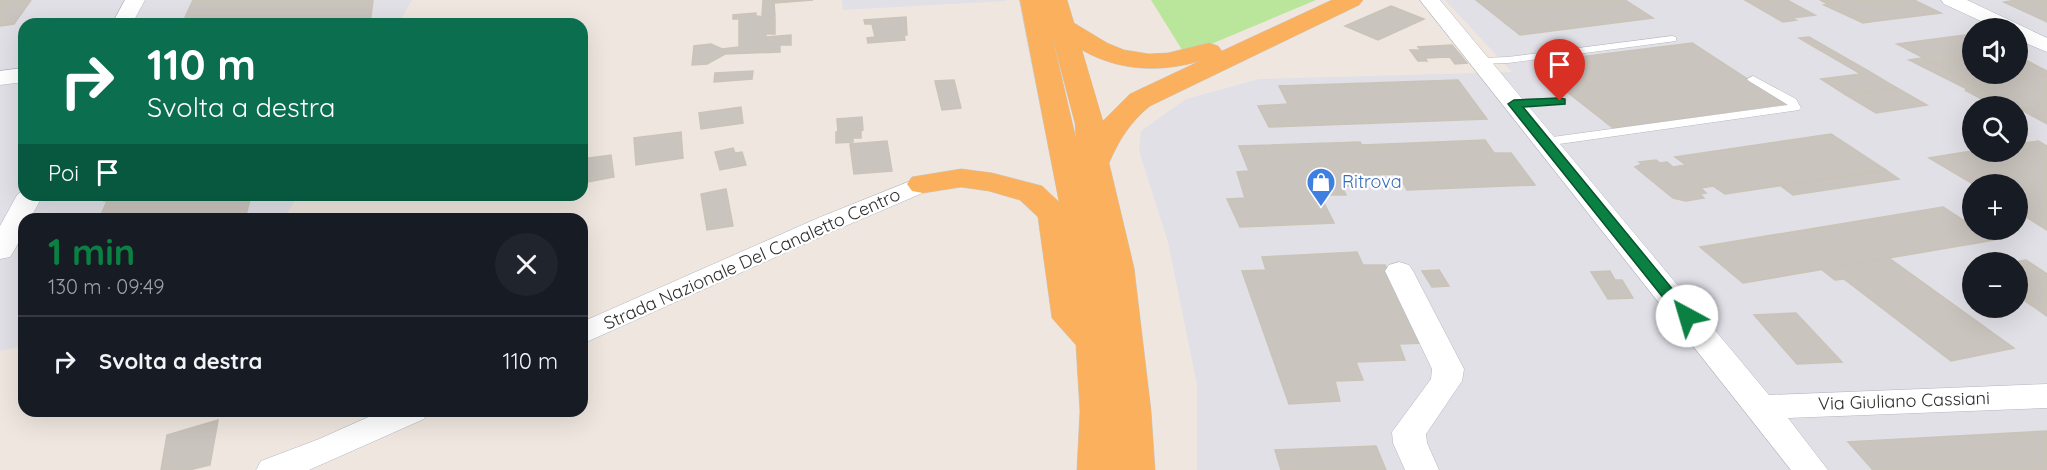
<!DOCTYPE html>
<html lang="it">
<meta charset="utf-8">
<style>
:root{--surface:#171b24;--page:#20242c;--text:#f1f3f6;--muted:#9ea1a6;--line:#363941;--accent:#0b8043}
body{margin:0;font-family:Quicksand,sans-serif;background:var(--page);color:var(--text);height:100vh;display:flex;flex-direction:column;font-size:22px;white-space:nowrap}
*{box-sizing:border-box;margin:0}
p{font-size:20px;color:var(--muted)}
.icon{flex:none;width:33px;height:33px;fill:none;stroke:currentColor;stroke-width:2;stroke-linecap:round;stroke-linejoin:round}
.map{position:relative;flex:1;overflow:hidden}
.sheet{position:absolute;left:18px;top:213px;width:570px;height:204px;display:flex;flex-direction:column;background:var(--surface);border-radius:18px;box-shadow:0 6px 24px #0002}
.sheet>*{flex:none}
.banner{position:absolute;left:18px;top:18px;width:570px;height:183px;border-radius:18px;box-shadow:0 6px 24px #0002;background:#0b6e4f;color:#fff;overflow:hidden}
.tools{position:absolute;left:1962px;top:18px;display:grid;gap:12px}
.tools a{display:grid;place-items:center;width:66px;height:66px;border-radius:50%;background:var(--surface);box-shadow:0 6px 24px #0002;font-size:30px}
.pin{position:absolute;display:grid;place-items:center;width:51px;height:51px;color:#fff;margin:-62px -26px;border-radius:50% 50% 50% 0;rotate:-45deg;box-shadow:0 0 6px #0007}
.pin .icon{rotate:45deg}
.me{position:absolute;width:66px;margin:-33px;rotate:321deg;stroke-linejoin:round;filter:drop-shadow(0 0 4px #0008)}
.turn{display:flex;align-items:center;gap:21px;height:126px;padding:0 30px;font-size:27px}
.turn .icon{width:78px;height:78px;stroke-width:2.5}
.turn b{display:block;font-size:42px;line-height:51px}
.then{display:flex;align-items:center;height:57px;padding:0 30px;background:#0003;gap:12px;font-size:22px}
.round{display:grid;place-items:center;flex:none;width:63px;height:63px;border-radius:32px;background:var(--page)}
.head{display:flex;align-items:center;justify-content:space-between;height:102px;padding:0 30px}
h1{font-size:36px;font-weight:700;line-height:45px;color:var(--accent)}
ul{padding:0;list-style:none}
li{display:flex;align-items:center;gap:18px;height:90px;padding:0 30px;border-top:2px solid var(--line)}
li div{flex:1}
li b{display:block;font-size:22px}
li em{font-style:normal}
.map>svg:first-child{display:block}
.industrial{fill:#e1e0e7;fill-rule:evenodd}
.green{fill:#b9e69a}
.building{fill:#cac4be;stroke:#cac3b8;stroke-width:1.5}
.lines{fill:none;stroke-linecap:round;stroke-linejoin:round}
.service-casing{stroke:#b3b6c1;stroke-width:1}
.minor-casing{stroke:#b3b6c1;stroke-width:1}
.trunk-casing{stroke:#c8c8c8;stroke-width:1}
.service{fill:#fff;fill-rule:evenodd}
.minor{fill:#fff;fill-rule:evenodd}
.trunk{fill:#fab05c;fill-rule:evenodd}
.route{fill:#0b8043;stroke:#07532c;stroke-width:1.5}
.labels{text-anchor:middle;stroke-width:4.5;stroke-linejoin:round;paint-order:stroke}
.shop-label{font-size:18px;fill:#366cbe;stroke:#fff;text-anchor:start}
.street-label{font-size:18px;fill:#2d2d2d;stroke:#fff}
</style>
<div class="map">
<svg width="2047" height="470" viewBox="0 0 2047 470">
<rect width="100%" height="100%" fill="#efe7df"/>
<g class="industrial">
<polygon points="0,0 412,0 398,24 24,24 24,195 298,195 284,219 24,219 24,346 0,351"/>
<polygon points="842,0 1006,0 1006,1 843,10"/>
<path d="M 1445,0 L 2047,0 L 2047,470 L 1197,470 L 1197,385 L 1168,242 L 1139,151 L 1141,131 L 1186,99 L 1259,79 L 1512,72 ZM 1972,28 L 2018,28 L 2018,74 L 1972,74 ZM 1972,106 L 2018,106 L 2018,152 L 1972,152 ZM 1972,184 L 2018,184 L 2018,230 L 1972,230 ZM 1972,262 L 2018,262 L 2018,308 L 1972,308 Z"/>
</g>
<polygon class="green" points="1151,0 1316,0 1197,50 1184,53"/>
<g class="building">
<polygon points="0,0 31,0 14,24 0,26"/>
<polygon points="193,0 373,0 370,24 182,24"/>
<polygon points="763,0 813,0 774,3 775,16 767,17 762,15"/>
<polygon points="1476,0 1625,0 1653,18 1520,35"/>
<polygon points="1745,0 1787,0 1815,15 1792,18 1796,20 1783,22"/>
<polygon points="1820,0 1827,0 1869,22 1863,23 1824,5 1828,4"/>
<polygon points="1827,0 1914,0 1941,13 1869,22"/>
<polygon points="2017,0 2047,0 2047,22 2004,2"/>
<polygon points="1391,6 1424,19 1378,40 1345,26"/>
<polygon points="756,13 756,16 775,18 775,34 766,34 766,37 791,35 791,45 780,45 780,52 725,54 707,64 692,65 694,46 711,44 722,49 739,47 739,19 733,19 733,15"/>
<polygon points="906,17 907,35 904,35 905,40 868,43 867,38 875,37 872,24 865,24 864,20"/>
<polygon points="1972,34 1972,59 1935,64 1897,44"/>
<polygon points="1809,37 1870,72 1897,88 1846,95 1821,79 1861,74 1799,38"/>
<polygon points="1692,43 1786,104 1613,128 1557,84 1581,81 1555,60"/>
<polygon points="1452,45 1467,63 1455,64 1450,57 1425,58 1427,61 1418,61 1410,50 1421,50 1418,47"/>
<polygon points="2018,56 2047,71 2047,75 1976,86 1935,64 1972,59 1972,74 2018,74"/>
<polygon points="1922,58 1976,86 2015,106 1995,106 1965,90 1969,90 1909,60"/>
<polygon points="753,71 752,79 714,82 715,73"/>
<polygon points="2047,75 2047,105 2020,109 1976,86"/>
<polygon points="954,80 961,108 942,110 935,81"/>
<polygon points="1458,80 1487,119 1269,127 1258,106 1288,104 1279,86"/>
<polygon points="1897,88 1927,105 1876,113 1846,95"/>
<polygon points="2047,105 2047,124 2020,109"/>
<polygon points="741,107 743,123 701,129 699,113"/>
<polygon points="862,117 863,130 838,132 837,119"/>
<polygon points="861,130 861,138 853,138 853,142 836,143 836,132"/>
<polygon points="681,132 683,158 636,165 634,138"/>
<polygon points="1831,134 1886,170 1725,194 1713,186 1701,188 1706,193 1700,194 1704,198 1686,201 1673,198 1635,167 1642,164 1639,162 1656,160 1660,163 1667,162 1673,167 1686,165 1675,157"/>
<polygon points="1485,140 1494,153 1511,153 1535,185 1407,190 1398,174 1349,176 1355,186 1342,186 1346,195 1320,195 1334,223 1240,227 1227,199 1245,198 1237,172 1249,171 1239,146 1360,142 1362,145"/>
<polygon points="887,141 892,171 854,174 850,144"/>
<polygon points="2038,141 2047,146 2047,230 2018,212 2018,184 1973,184 1929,158 1972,151 2018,152 2018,144"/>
<polygon points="733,148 735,153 742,152 746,165 720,170 715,152"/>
<polygon points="611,155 614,177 582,183 582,159"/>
<polygon points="1886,170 1899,179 1793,195 1781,186"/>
<polygon points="726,189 733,226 707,230 701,194"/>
<polygon points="107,195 251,195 245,219 99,219 107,201 104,201"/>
<polygon points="1943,207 1972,226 1972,230 1978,230 1994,240 1743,283 1700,247"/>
<polygon points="1357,252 1363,265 1385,265 1425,343 1399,344 1405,360 1356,362 1363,380 1335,381 1340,401 1289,404 1242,271 1266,270 1262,257"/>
<polygon points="1889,258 2014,348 1951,361 1844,279 1835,280 1821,269"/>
<polygon points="2026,260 2047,274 2047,316 2018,296 2018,262 2015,262"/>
<polygon points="1439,270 1449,286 1432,287 1422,271"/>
<polygon points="1610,271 1615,280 1622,280 1633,298 1608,299 1591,272"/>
<polygon points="1796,313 1842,362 1797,364 1754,315"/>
<polygon points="218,420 210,465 189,470 161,470 167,435"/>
<polygon points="2047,431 2047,470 1873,470 1848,442"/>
<polygon points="1376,446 1386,470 1281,470 1275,450"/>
</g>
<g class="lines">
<g class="service-casing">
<g id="service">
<polygon points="1672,36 1676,37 1676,41 1508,63 1480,64 1475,61 1480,58 1508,57"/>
<polygon points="1753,76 1796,99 1801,108 1799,110 1545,146 1539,142 1545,138 1788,105 1749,81 1747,79"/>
<polygon points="1560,98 1566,101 1564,103 1514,106 1508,103 1514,100"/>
</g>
</g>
<g class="minor-casing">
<g id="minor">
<polygon points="125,0 145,0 132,24 112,24"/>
<polygon points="1420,0 1440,0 1769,395 2047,384 2047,408 1788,418 1828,470 1791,470"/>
<polygon points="1941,0 1967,0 2047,38 2047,52 2018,40 2018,28 1996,28 1944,4"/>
<polygon points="24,68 24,82 0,85 0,71"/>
<polygon points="923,176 932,179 936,184 932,189 836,230 582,344 582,322 818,218"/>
<path d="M 24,189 L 24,195 L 43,195 L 30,219 L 24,219 C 24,234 18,245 10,257 L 0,259 L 0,226 L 17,195 Z"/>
<polygon points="1399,262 1409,265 1413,271 1464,369 1462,381 1426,434 1427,443 1439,470 1405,470 1393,443 1392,432 1431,379 1432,369 1385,271 1389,265"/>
<polygon points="382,411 428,411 424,419 309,470 256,470 261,461 319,439"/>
</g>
</g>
<g class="trunk-casing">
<path id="trunk" d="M 1020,0 L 1067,0 L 1074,23 L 1107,43 L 1124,50 L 1149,54 L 1168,53 L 1209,43 L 1218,46 L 1222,51 L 1332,0 L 1363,0 L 1359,5 L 1150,106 C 1130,122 1119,140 1109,163 L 1134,268 L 1151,411 L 1155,470 L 1077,470 L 1080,411 L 1076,345 L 1052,318 L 1038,217 L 1020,200 L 989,191 L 961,187 L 923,193 L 912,191 L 907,184 L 912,177 L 961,169 L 992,173 L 1042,186 L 1059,202 ZM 1052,36 L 1075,123 L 1076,139 ZM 1082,50 C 1119,71 1159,73 1200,61 L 1130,94 L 1103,121 Z"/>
</g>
<use href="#service" class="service"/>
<use href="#minor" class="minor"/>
<use href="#trunk" class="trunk"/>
</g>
<polygon class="route" points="1560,98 1565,99 1565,104 1523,107 1692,313 1694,316 1692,320 1681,320 1508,104 1514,100"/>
<defs>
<g id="shop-pin" transform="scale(1.5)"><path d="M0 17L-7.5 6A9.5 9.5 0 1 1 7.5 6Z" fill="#3f7fe0" stroke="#fff"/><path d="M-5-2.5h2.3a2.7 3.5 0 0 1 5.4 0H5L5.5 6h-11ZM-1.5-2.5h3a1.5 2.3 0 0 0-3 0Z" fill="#fff"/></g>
</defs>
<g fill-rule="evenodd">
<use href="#shop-pin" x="1321" y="182"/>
</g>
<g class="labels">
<g class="shop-label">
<text x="1342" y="188">Ritrova</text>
</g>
<g class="street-label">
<text transform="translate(752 259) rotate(-24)" y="6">Strada Nazionale Del Canaletto Centro</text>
<text transform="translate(1904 401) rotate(-2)" y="6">Via Giuliano Cassiani</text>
</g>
</g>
</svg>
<div class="tools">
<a><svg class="icon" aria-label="sound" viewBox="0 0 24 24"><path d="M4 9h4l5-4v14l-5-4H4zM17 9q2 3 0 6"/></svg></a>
<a><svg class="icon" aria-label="search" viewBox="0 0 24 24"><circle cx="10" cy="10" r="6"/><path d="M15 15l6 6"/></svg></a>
<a>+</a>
<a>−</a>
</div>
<div class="pin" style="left:1560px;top:101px;background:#d93025"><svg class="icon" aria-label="arrive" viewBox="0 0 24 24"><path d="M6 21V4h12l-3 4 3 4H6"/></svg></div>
<svg class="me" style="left:1687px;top:316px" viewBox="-20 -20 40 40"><circle r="19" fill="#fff"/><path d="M0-13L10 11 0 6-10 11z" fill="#0b8043"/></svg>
<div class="banner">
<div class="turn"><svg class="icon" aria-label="right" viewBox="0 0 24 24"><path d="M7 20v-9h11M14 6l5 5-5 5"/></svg><div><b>110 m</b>Svolta a destra</div></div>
<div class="then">Poi<svg class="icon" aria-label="arrive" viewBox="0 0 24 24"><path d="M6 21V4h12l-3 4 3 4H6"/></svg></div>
</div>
<section class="sheet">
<div class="head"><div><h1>1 min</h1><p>130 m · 09:49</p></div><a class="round"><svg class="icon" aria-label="close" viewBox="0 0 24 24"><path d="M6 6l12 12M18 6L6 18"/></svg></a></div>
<ul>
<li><svg class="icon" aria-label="right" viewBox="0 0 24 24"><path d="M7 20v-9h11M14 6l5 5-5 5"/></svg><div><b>Svolta a destra</b></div><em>110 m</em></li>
</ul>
</section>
</div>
